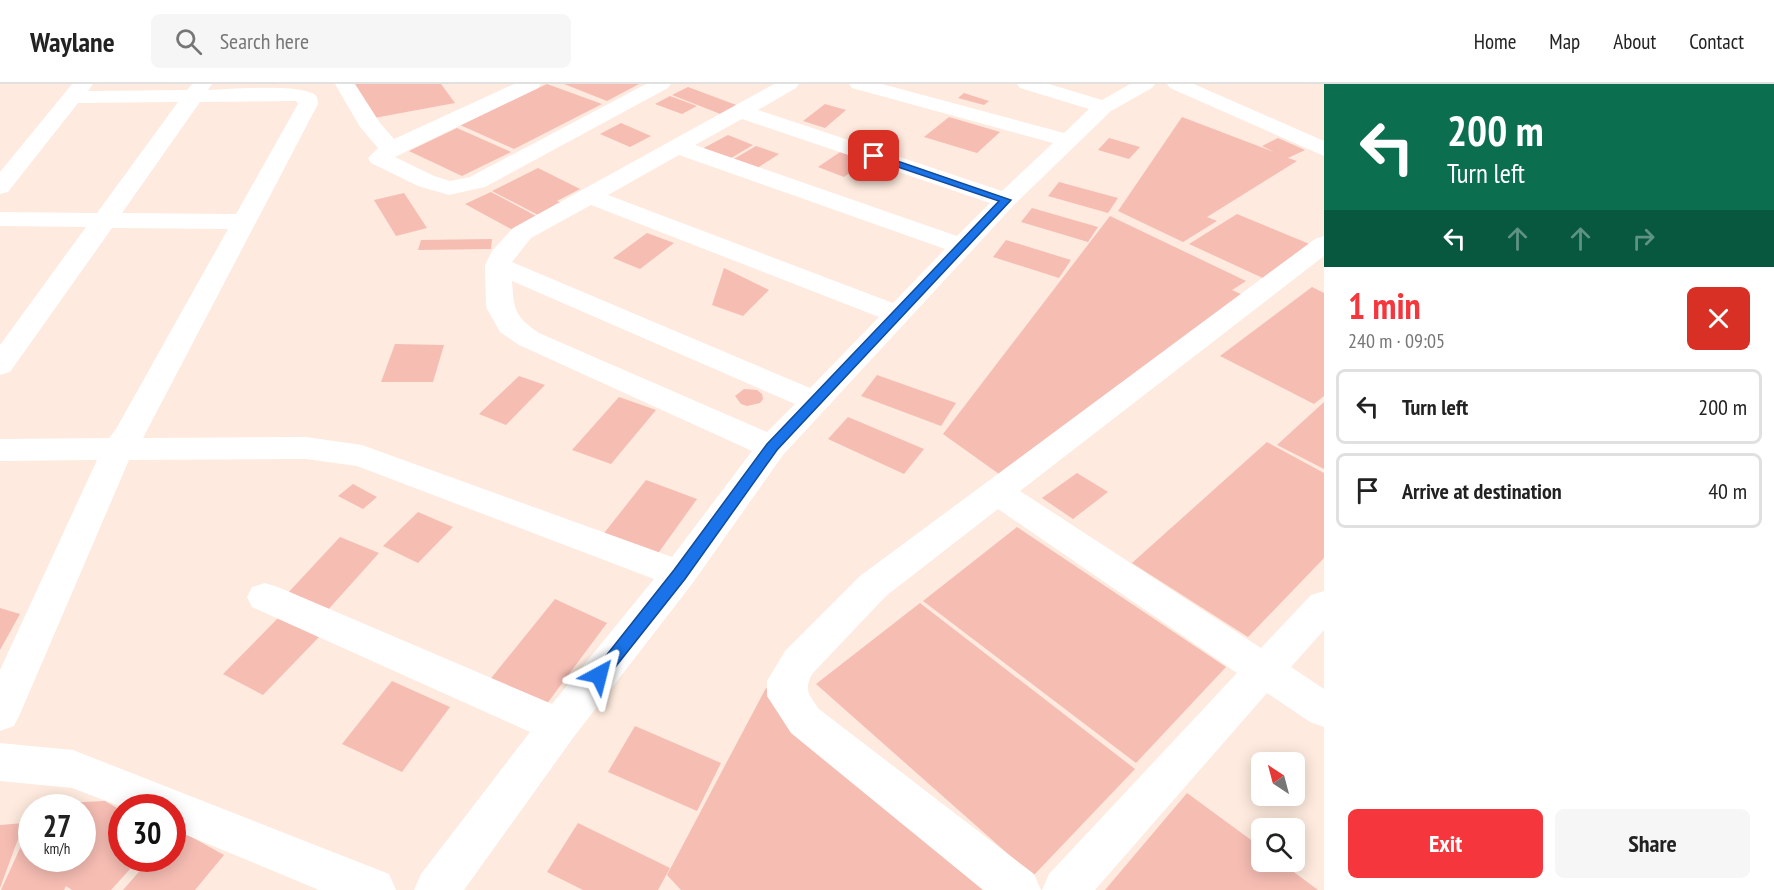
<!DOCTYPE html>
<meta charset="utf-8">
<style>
:root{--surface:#fff;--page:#f6f6f6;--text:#222;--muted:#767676;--line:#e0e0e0;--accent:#f5373d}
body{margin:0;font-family:"PT Sans Narrow",sans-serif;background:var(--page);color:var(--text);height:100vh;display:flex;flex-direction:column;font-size:22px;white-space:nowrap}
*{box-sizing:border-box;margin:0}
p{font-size:20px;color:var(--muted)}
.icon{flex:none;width:33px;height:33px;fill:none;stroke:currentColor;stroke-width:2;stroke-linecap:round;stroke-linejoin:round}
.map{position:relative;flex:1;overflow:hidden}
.drawer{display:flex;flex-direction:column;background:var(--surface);width:450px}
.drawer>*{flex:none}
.guide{background:#0b6e4f;color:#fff;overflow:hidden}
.needle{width:39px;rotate:324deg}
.buttons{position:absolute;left:1251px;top:668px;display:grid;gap:12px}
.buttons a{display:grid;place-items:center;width:54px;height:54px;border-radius:9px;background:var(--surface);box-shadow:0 3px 15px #0003;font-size:30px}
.speed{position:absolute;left:18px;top:710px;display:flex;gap:12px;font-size:30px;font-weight:700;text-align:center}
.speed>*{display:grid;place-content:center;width:78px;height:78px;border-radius:50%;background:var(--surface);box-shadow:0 3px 15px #0003;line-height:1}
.speed small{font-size:15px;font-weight:400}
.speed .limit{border:9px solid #d22;background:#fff;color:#111}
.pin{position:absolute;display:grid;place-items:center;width:51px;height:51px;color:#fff;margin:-26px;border-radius:12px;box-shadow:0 3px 9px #0006}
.me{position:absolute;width:66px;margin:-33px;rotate:38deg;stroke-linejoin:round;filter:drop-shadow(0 0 4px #0008)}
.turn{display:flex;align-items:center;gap:21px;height:126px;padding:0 24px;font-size:27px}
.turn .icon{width:78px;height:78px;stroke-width:2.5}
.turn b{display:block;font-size:42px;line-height:51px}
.lanes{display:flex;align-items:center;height:57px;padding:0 24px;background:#0003;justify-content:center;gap:30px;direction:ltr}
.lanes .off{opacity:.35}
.round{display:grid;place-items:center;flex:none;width:63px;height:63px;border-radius:9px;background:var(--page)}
.overview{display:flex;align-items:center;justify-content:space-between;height:102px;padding:0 24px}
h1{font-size:36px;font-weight:700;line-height:45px;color:var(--accent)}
.action{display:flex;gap:12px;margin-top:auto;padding:12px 24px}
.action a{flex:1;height:69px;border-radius:9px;background:var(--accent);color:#fff;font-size:24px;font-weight:700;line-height:69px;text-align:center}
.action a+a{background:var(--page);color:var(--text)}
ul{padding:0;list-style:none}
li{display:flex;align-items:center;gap:18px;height:75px;margin:0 12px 9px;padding:0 12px;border:3px solid var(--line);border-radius:9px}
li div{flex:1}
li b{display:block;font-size:22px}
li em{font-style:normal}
header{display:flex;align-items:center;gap:36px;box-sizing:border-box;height:84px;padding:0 30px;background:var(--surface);border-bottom:2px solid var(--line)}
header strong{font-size:28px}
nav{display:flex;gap:33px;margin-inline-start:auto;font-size:21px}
.search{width:420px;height:54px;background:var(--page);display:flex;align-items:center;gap:15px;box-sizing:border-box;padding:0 21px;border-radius:9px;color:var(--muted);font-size:22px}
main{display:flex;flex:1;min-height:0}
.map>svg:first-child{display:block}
.building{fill:#f6bdb3}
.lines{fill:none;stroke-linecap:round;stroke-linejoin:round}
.street{fill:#fff;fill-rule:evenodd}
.route{fill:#1a73e8;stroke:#114b97;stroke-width:1.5}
</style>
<header>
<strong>Waylane</strong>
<div class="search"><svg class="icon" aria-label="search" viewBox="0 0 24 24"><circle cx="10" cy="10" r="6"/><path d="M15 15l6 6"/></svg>Search here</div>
<nav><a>Home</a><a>Map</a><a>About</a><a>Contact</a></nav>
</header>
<main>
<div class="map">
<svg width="1324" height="806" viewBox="0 0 1324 806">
<rect width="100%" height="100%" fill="#feeade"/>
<g class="building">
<polygon points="354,0 441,0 455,19 374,34"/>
<polygon points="547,0 602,20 514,65 460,41"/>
<polygon points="564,0 639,0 607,17"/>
<polygon points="688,3 739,22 723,31 672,11"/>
<polygon points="964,9 989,17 984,21 958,14"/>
<polygon points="670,12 697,22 682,30 655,20"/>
<polygon points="825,20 846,26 825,44 803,37"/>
<polygon points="949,33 1000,48 977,69 924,53"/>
<polygon points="1182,33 1274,68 1262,62 1278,54 1305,66 1288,74 1297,77 1207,133 1217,137 1183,158 1118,127"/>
<polygon points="621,39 651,52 630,63 600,50"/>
<polygon points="457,44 511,68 462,92 409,67"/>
<polygon points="728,51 753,61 726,77 700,66"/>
<polygon points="1109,54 1140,63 1129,75 1098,66"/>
<polygon points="756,62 779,70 751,88 727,79"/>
<polygon points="846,64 872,73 844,93 818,83"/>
<polygon points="538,84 580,105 557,117 562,119 538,131 492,107"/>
<polygon points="1059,98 1118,114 1108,129 1048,112"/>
<polygon points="491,108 538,133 513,146 465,120"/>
<polygon points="404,109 427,144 396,152 374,116"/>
<polygon points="1032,124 1098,143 1088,158 1021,138"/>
<polygon points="1237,130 1312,161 1265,195 1189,160"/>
<polygon points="1110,132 1246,197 1232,206 1243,211 999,390 943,350"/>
<polygon points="647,149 674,159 640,185 613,174"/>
<polygon points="492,155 491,165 418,166 421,156"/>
<polygon points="1006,156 1071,176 1059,194 993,173"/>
<polygon points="724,184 769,206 743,232 712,221"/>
<polygon points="1312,203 1324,209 1324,312 1314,320 1220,272"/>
<polygon points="395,260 444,261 433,298 381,298"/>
<polygon points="877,291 956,319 941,342 861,312"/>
<polygon points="519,292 545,301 506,341 479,330"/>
<polygon points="744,305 757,306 762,310 763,315 760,319 747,322 741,320 735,312"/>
<polygon points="619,313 656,326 611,380 572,366"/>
<polygon points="1324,318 1324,385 1277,361"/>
<polygon points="848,333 924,365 904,390 828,355"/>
<polygon points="1267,358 1324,389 1324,474 1248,553 1132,479"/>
<polygon points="1077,389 1108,408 1073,435 1042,414"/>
<polygon points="646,396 697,415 654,475 601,453"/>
<polygon points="353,400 377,413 363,425 338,412"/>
<polygon points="418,428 453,443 418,479 383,462"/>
<polygon points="1017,443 1226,583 1136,679 923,517"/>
<polygon points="340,453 379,469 326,528 286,511"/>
<polygon points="555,515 607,539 543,625 488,598"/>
<polygon points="920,519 1135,685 1033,792 816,600"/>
<polygon points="0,524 20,530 0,566"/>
<polygon points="279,533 319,553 263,611 223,590"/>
<polygon points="392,597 450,623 402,688 342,660"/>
<polygon points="766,604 1002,806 681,806 667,791"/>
<polygon points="635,642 721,679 697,727 608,688"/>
<polygon points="1187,709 1262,764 1262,777 1279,777 1318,806 1105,806"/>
<polygon points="105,717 122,727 122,774 140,774 111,806 72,806 66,802 64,806 1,806 32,738 32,774 82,774 82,723 38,723 40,720"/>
<polygon points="24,739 0,804 0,741"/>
<polygon points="578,739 670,784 658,806 583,806 547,788"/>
<polygon points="177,745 224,771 195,806 123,806 151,774 172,774 172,750"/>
</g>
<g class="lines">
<g class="street">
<path d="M 72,0 L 93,0 L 88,7 L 187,6 L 192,0 L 212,0 L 208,6 C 233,5 291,0 312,9 C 317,11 318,15 318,20 L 143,354 L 306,353 L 362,361 L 672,473 L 752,367 L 519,261 L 500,248 L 486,223 L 485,181 L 492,167 L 513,144 L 774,0 L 799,0 L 796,4 L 758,26 L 1002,107 L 1053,59 L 852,4 L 849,0 L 882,0 L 1064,49 L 1089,25 L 1020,4 L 1017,0 L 1049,0 L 1102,16 L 1130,0 L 1155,0 L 1152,4 L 1111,27 L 1014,121 L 783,371 L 692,500 L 573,654 L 464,806 L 414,806 L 421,790 L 530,648 L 252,523 L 247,513 L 252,503 L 265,499 L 278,503 L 552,620 L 654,495 L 357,382 L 306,375 L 129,376 L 20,630 L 14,642 L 0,647 L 0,586 L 97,376 L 0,377 L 0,355 L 109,354 L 116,345 L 228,145 L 112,144 L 10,288 L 0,291 L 0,261 L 86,143 L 0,142 L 0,128 L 97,129 L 178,18 L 78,19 L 8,108 L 0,110 L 0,88 ZM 296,17 L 298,20 L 236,130 L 122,129 L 200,18 ZM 742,35 L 990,119 L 957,152 L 695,61 ZM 679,71 L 945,165 L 893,219 L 608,111 ZM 591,121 L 879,233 L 810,304 L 512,178 L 531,154 ZM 512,197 L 795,320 L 767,348 L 539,249 C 514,232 514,225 512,197 Z"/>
<polygon points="335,0 355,0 380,39 394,55 514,0 541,0 538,4 395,73 434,92 450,97 470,93 646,0 671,0 668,4 485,103 449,111 418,102 371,79 368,74 378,64 360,43"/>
<polygon points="1167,0 1194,0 1324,57 1324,72 1170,4"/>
<path d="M 1324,152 L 1324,172 L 1020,407 L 1261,564 L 1311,511 L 1324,507 L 1324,546 L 1291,583 L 1324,605 L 1324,643 L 1310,638 L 1267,609 L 1095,806 L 1042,806 L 1049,790 L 1237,589 L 998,425 L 886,512 L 813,589 C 803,605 809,611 819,625 L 1034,790 L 1041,806 L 983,806 L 791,649 L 767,612 L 767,597 L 785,567 L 860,492 L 1315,155 Z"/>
<polygon points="0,659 73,666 389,790 396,806 319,806 172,745 172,723 122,723 72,704 0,697"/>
</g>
</g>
<polygon class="route" points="871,70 877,70 1011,116 777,366 685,495 605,596 599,598 594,596 591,591 594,587 674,486 767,360 999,117 871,74"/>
</svg>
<div class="buttons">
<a><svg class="needle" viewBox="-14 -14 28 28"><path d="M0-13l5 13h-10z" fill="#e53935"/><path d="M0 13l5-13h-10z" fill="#767676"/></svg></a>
<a><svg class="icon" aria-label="search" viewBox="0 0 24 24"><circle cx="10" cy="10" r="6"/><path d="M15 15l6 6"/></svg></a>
</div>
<div class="speed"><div>27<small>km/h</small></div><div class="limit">30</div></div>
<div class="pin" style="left:874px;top:72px;background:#d93025"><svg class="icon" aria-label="arrive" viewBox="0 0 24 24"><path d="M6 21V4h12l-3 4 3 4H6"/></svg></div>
<svg class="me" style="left:599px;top:591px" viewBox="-20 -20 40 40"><path d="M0-17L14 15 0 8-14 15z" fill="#1a73e8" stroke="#fff" stroke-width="4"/></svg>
</div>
<section class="drawer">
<div class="guide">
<div class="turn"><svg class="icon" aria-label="left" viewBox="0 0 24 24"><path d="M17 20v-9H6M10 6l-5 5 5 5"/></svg><div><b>200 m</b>Turn left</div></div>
<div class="lanes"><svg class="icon" aria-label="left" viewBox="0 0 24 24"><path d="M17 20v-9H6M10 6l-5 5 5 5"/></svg><svg class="icon off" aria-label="ahead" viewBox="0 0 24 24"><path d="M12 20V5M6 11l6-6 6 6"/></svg><svg class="icon off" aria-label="ahead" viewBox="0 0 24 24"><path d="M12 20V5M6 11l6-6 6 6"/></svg><svg class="icon off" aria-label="right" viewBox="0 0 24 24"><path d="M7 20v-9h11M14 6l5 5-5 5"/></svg></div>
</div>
<div class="overview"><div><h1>1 min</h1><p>240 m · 09:05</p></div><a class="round" style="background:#d93025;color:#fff"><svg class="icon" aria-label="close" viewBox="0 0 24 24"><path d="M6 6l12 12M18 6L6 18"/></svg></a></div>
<ul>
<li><svg class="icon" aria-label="left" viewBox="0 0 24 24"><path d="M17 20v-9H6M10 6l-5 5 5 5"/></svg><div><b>Turn left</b></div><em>200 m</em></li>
<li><svg class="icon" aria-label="arrive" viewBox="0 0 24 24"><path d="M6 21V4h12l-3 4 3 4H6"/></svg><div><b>Arrive at destination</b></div><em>40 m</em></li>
</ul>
<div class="action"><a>Exit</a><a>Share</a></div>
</section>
</main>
